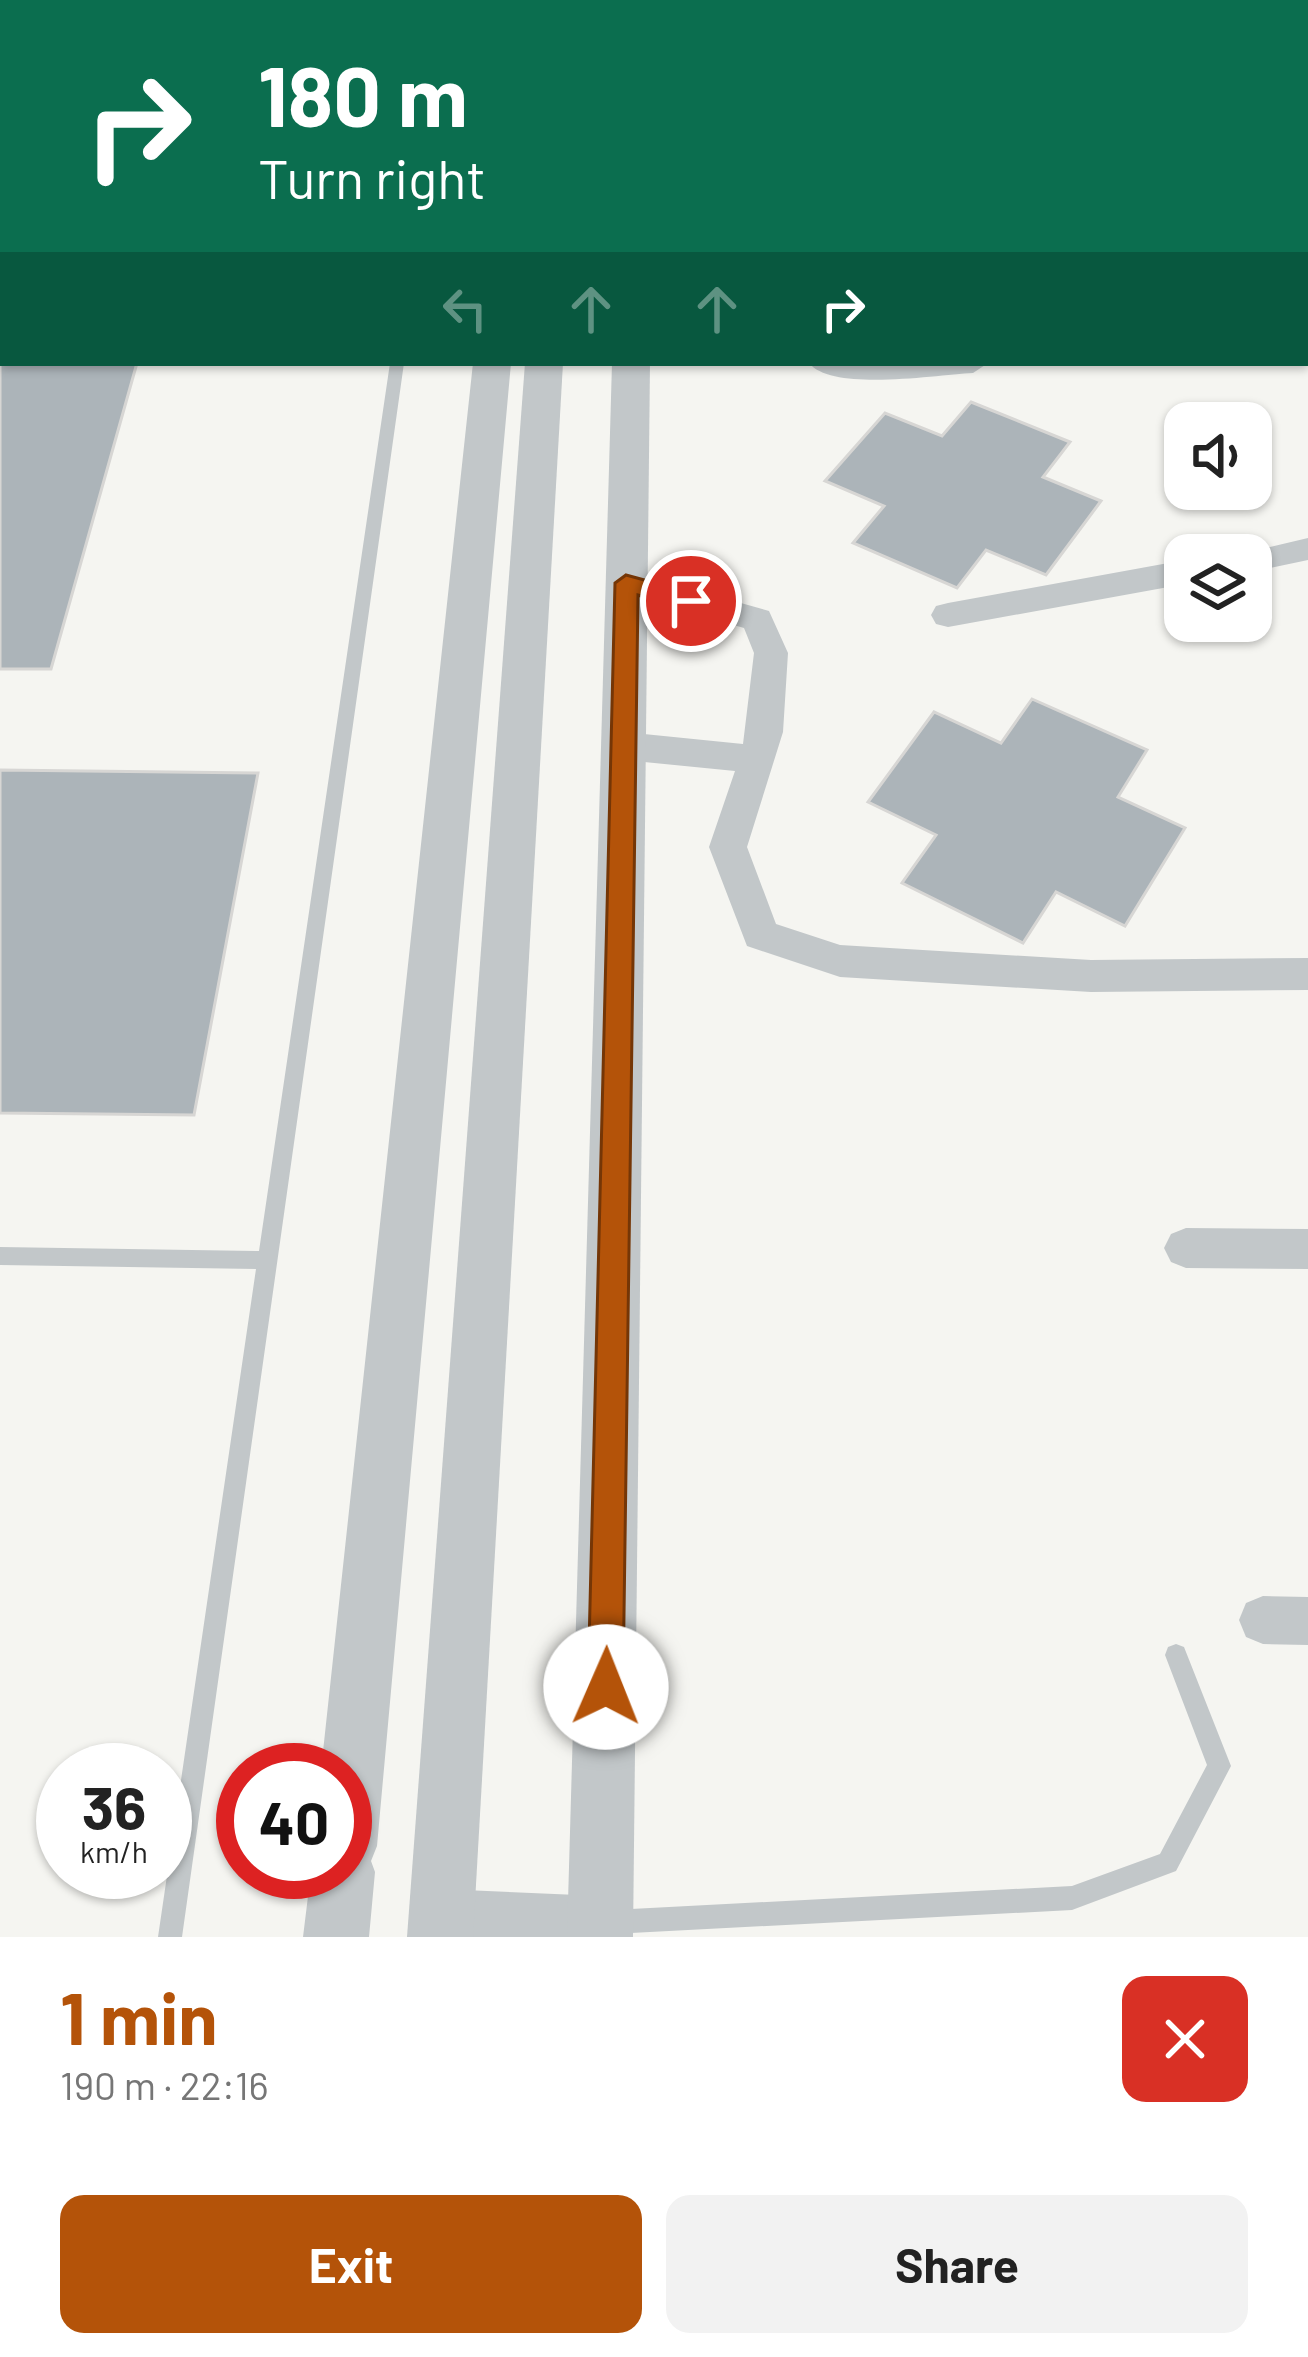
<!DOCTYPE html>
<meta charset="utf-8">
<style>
:root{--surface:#fff;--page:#f2f2f2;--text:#222;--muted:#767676;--accent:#b45309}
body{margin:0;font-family:Barlow,sans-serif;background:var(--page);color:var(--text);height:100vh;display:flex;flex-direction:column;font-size:45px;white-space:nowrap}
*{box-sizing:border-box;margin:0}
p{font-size:39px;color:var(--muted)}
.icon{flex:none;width:66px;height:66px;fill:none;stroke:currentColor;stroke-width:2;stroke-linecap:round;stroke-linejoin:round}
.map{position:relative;height:1937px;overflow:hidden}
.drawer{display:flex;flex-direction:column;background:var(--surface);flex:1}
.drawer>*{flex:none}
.banner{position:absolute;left:0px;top:0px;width:1308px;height:366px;box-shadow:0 3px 9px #0004;background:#0b6e4f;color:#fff;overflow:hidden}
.buttons{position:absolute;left:1164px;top:402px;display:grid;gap:24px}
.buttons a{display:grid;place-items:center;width:108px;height:108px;border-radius:24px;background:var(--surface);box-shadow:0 3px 9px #0004;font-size:60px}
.speed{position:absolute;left:36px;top:1743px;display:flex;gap:24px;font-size:60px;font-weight:700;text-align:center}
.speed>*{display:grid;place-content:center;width:156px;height:156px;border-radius:50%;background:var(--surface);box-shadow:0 3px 9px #0004;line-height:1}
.speed small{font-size:30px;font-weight:400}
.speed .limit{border:18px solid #d22;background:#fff;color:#111}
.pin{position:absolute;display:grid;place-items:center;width:102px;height:102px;color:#fff;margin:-51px;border:6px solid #fff;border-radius:50%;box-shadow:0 3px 12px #0007}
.me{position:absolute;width:132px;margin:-66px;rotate:1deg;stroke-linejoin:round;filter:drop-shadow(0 0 9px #0008)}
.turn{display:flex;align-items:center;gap:42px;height:252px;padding:0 60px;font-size:54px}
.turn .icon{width:156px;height:156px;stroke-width:2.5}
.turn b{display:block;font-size:84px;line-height:102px}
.lanes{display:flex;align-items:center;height:114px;padding:0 60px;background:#0003;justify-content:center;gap:60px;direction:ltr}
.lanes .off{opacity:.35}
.round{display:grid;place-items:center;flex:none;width:126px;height:126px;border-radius:24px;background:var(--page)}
.overview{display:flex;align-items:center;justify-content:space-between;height:204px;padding:0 60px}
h1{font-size:72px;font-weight:700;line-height:90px;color:var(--accent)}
.primary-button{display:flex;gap:24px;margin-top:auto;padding:24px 60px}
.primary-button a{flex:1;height:138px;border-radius:24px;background:var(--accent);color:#fff;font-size:48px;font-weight:700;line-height:138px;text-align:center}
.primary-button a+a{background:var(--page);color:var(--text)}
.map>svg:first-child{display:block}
.building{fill:#acb4b9;stroke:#d7d6d4;stroke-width:3}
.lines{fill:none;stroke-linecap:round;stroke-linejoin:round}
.service{fill:#c2c7c9;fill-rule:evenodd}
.minor{fill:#c2c7c9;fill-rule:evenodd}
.tertiary{fill:#c2c7c9;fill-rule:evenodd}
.route{fill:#b45309;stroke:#753606;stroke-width:3}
</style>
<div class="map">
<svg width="1308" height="1937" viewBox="0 0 1308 1937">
<rect width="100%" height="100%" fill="#f5f5f1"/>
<g class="building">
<polygon points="0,363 137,363 51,669 0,669"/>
<polygon points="971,402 1070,442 1043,477 1101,501 1046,575 986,550 957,588 853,543 884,506 825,481 885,413 942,436"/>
<polygon points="1032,699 1147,750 1118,797 1185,828 1125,926 1056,892 1023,943 902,883 936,835 868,802 934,712 1001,743"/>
<polygon points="0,770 258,773 194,1115 0,1113"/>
</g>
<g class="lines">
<g class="service">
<rect x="443" y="0" width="12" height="3"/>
<rect x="0" y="132" width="3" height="8"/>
<polygon points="390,363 404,363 182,1937 158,1937 256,1269 0,1265 0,1247 259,1251"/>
<polygon points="1176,1644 1184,1647 1231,1766 1176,1871 1072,1910 612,1934 603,1931 600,1922 603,1913 612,1910 1072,1886 1160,1854 1207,1765 1165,1655 1168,1647"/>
</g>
<g class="minor">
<polygon points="957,0 987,0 989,3 959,3"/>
<polygon points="1128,0 1152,0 1154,3 1130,3"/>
<rect x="1305" y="173" width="3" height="17"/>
<polygon points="1305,273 1308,274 1308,301 1305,300"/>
<rect x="1305" y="329" width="3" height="18"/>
<path d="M 809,363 L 988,363 L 973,373 C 935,375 832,392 809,363 Z"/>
<polygon points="1308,538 1308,560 1251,572 1251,555 1237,555"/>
<polygon points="1185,560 1185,584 948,627 936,624 931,615 936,606 948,603"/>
<polygon points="627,571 769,611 788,653 783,732 747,847 776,924 840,945 1091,960 1308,958 1308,990 1091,992 840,977 747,946 709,847 735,771 624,760 611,756 606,746 611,736 624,732 743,744 754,653 744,628 615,591 610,583 615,575"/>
<polygon points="1186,1228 1308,1229 1308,1269 1186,1268 1171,1262 1164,1248 1171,1234"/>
<polygon points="1263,1596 1308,1597 1308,1645 1263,1644 1246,1637 1239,1620 1246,1603"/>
<polygon points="441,1889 601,1896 620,1903 627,1922 621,1937 430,1937 422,1934 415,1915 422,1896"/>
</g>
<g class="tertiary">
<rect x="516" y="0" width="30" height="3"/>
<rect x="623" y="0" width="30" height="3"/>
<polygon points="473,363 511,363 377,1846 371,1861 375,1872 369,1937 303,1937 311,1872 345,1872 345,1770 321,1770"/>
<polygon points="525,363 563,363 473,1937 407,1937"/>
<polygon points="612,363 650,363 633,1937 567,1937"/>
</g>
</g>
<polygon class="route" points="626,575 700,595 703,601 691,610 638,595 623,1687 618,1699 606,1704 593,1699 588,1687 615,583"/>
</svg>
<div class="buttons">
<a><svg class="icon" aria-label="sound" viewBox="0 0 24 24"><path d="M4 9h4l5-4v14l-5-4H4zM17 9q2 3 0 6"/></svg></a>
<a><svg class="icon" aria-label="layers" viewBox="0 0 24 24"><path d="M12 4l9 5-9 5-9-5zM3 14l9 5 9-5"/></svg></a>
</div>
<div class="speed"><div>36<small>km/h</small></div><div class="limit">40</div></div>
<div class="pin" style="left:691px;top:601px;background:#d93025"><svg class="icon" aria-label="arrive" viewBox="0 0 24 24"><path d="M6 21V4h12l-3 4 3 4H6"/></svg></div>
<svg class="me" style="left:606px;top:1687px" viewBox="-20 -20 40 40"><circle r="19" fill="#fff"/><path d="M0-13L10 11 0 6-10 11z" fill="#b45309"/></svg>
<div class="banner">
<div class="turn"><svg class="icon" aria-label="right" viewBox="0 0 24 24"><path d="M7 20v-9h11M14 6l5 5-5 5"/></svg><div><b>180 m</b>Turn right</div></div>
<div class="lanes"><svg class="icon off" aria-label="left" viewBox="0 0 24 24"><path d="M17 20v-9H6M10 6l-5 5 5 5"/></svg><svg class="icon off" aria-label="ahead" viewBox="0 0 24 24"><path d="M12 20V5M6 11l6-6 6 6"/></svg><svg class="icon off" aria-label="ahead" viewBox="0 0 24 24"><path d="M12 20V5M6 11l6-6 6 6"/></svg><svg class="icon" aria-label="right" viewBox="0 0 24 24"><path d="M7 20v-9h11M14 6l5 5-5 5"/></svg></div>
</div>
</div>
<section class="drawer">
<div class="overview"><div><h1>1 min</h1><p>190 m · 22:16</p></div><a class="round" style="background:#d93025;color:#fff"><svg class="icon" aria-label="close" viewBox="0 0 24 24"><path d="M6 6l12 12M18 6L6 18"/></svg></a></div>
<div class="primary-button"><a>Exit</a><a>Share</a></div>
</section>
